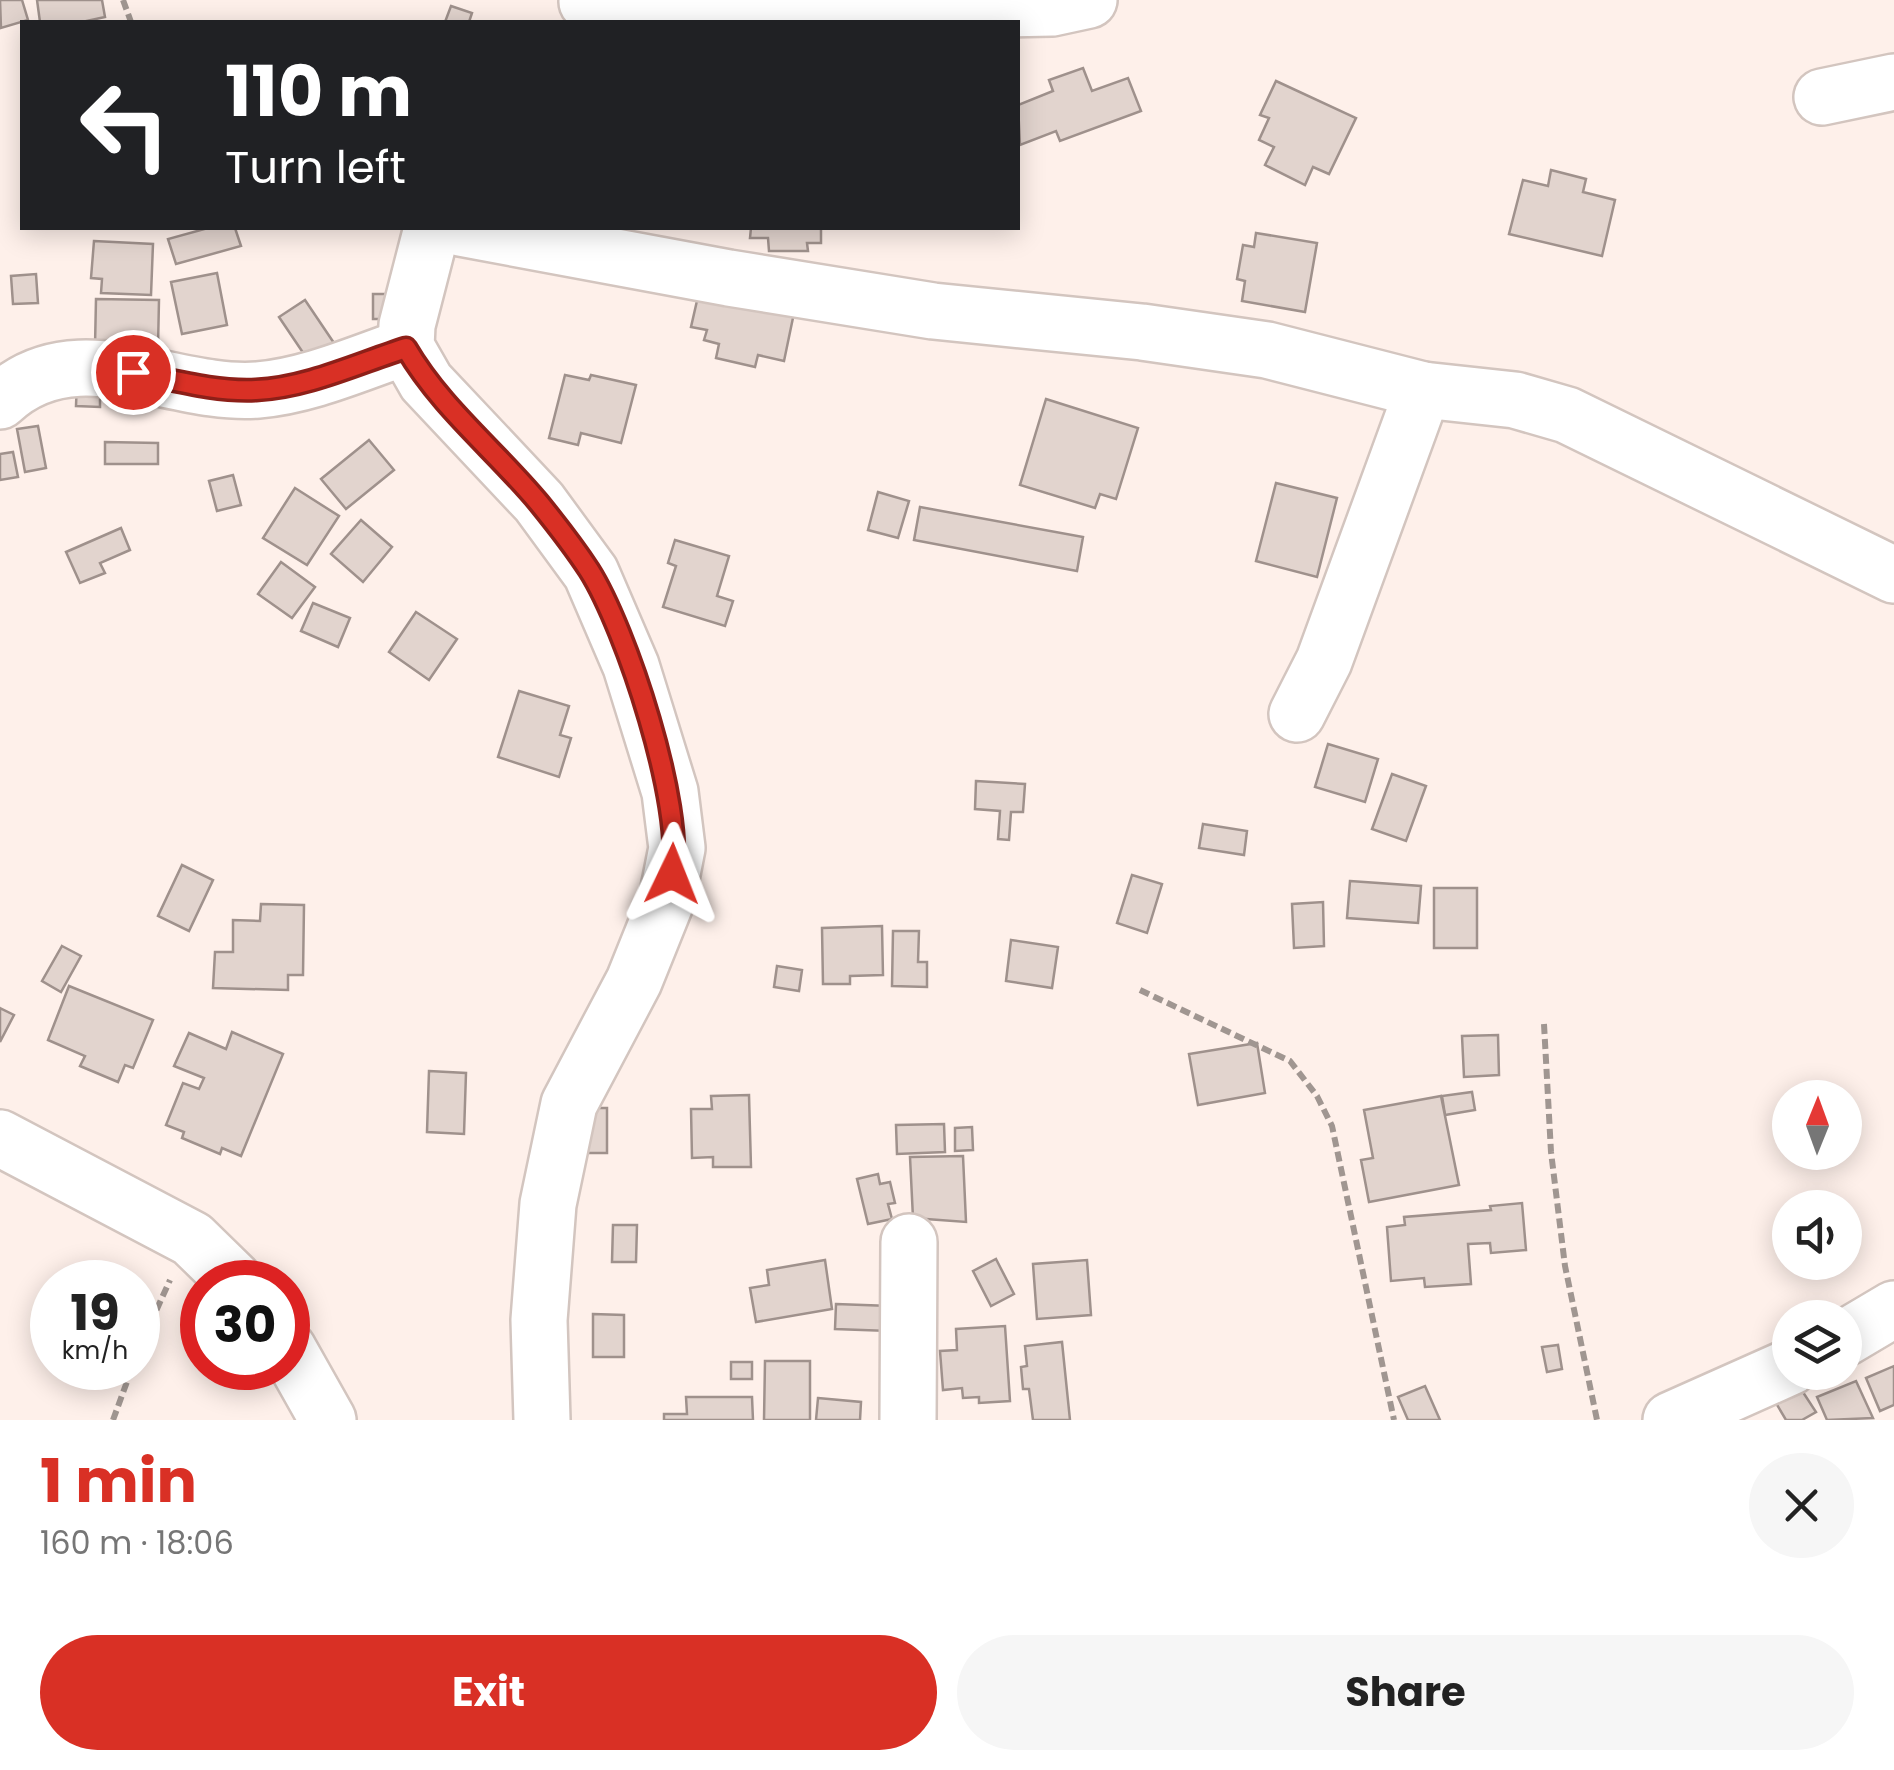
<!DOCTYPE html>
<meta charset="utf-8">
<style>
:root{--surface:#fff;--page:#f6f6f6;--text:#222;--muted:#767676;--accent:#d93025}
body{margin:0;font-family:Poppins,sans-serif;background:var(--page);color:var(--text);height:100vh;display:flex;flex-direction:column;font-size:38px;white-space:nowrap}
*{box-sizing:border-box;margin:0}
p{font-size:32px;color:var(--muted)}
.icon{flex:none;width:55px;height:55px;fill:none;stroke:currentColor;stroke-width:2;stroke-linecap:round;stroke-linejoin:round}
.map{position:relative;height:1420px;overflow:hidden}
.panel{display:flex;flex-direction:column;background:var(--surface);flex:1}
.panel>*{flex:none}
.guide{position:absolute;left:20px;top:20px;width:1000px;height:210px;border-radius:0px;box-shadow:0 5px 25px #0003;background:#202124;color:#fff;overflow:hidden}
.needle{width:65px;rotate:1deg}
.tools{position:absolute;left:1772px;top:1080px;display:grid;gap:20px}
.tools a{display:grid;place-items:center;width:90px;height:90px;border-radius:50%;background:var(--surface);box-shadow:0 5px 25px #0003;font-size:50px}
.speed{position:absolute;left:30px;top:1260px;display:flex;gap:20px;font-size:50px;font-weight:700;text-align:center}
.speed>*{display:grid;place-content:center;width:130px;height:130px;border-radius:50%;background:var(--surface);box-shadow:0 5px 25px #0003;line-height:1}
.speed small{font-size:25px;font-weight:400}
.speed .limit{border:15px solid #d22;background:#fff;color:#111}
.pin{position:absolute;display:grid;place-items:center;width:85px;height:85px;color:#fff;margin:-42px;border:5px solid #fff;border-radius:50%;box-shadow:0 2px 10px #0007}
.me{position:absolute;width:110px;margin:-55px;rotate:2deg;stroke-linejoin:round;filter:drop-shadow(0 0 8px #0008)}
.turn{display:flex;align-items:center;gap:35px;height:210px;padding:0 40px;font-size:45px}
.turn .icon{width:130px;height:130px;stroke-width:2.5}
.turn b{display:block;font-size:70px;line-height:85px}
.round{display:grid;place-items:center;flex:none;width:105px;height:105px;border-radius:52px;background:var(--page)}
.overview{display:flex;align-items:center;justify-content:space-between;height:170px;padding:0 40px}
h1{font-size:60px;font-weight:700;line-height:75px;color:var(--accent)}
.primary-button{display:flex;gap:20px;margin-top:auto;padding:20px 40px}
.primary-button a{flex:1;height:115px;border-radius:60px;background:var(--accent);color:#fff;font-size:40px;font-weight:700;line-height:115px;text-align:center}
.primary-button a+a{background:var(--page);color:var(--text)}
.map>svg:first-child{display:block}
.building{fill:#e2d4ce;stroke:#9f918c;stroke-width:2.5}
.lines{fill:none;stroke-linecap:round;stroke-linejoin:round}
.minor-casing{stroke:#d3c5bf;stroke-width:60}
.path{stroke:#a09691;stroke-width:6;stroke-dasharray:10 5;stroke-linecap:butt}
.minor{stroke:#fff;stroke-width:55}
.route-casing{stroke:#8d1f18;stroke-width:25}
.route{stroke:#d93025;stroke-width:18}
</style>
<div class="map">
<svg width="1894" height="1420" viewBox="0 0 1894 1420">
<rect width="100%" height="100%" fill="#fef0ea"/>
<g class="building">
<polygon points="0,0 22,0 28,20 1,28"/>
<polygon points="37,0 102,0 105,17 82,22 40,22"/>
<polygon points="451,6 472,13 469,22 445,22"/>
<polygon points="1083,68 1092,91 1128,78 1141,111 1060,141 1056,131 1020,145 1018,105 1053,91 1049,80"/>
<polygon points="1276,81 1356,118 1329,174 1313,167 1305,185 1265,165 1274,147 1259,140 1269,118 1260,115"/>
<polygon points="1551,170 1586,179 1583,192 1615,200 1602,256 1509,234 1523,180 1548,186"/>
<polygon points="208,228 235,228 241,246 176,264 168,239"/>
<polygon points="751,228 821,228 821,243 807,243 808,251 769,251 768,238 750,238"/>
<polygon points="1256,233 1317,243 1305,312 1242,301 1245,281 1237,279 1243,245 1254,247"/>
<polygon points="94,241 153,244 151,295 101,293 102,279 91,278"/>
<polygon points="217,273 227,325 182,334 171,282"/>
<polygon points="36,274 38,303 13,304 11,276"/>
<polygon points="699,292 794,313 784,361 758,355 755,367 716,358 719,344 704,340 707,330 691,327"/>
<rect x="373" y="294" width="29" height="25"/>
<polygon points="96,299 159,300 158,347 95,346"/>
<polygon points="305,300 338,349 312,366 279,317"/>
<polygon points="565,375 589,380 591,375 636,385 621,443 581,433 578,445 549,438"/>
<polygon points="77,380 100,381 100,407 76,406"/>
<polygon points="1046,399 1138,428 1116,499 1100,494 1095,508 1020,485"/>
<polygon points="38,426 46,468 25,472 17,429"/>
<polygon points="369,440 394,470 346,509 321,479"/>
<polygon points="105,442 158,443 158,464 105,464"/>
<polygon points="13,452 18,477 0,480 0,454"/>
<polygon points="233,475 241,505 217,511 209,481"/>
<polygon points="1276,483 1337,498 1317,577 1256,561"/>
<polygon points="295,488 339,516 307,565 263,538"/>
<polygon points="878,492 909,501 898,538 868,530"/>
<polygon points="920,507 1083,537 1077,571 914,540"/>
<polygon points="361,520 392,547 363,582 331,554"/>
<polygon points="121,528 130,550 100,563 105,573 80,583 66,552"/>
<polygon points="675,540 729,556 717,596 733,601 725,626 663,607 676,566 668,563"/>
<polygon points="281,562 315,587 292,618 258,594"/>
<polygon points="313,603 350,618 338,647 301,631"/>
<polygon points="416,612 457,639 429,680 389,652"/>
<polygon points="519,691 569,706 560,735 571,738 559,777 498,757"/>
<polygon points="1328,744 1378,759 1365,802 1315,787"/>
<polygon points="1392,774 1426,786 1406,841 1372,829"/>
<polygon points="976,781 1025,784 1023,812 1011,812 1009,840 998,839 1000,811 975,809"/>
<polygon points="1203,824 1247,831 1244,855 1199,848"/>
<polygon points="182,865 213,880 189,931 158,916"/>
<polygon points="1132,875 1162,884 1147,933 1117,923"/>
<polygon points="1350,881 1421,886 1418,923 1347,918"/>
<rect x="1434" y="888" width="43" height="60"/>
<polygon points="1323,902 1324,946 1294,948 1292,904"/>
<polygon points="261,904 304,905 303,975 288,975 288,990 213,988 215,952 233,952 233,920 260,921"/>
<polygon points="882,926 883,975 850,976 850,984 823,984 822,928"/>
<polygon points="893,931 919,931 918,962 927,962 927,987 892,986"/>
<polygon points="1011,940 1058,947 1052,988 1006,981"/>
<polygon points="62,946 81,956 61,992 42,981"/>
<polygon points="777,966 802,970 799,991 774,987"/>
<polygon points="69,986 153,1020 133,1068 125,1065 118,1082 80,1066 85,1056 48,1040"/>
<polygon points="0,1008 14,1015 0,1042"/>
<polygon points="232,1032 283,1054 241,1156 222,1148 220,1154 182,1138 184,1132 166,1125 183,1083 199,1089 204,1078 174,1066 189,1033 226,1049"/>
<polygon points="1498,1035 1499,1075 1464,1077 1462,1036"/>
<polygon points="1257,1043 1265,1093 1198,1105 1189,1054"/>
<polygon points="429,1071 466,1073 464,1134 427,1132"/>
<polygon points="1472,1092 1475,1110 1445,1115 1442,1096"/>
<polygon points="749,1095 751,1167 713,1167 713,1157 692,1158 691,1109 712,1109 711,1096"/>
<polygon points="1441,1096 1459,1185 1369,1202 1361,1160 1373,1158 1364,1110"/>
<polygon points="581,1108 607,1108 607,1153 580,1153"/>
<polygon points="944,1124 945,1152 897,1154 896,1125"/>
<polygon points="972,1127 973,1150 955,1151 955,1128"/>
<polygon points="963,1156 966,1222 913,1218 910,1157"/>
<polygon points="878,1174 880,1184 890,1182 895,1203 888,1204 892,1219 868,1224 857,1179"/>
<polygon points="1522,1203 1526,1250 1491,1253 1490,1243 1468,1244 1471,1284 1425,1287 1424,1278 1391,1281 1387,1227 1405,1225 1404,1217 1491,1210 1490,1206"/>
<polygon points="613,1225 637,1225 636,1262 612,1262"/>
<polygon points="996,1259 1014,1294 991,1306 973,1271"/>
<polygon points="825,1260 832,1309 756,1322 750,1288 769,1285 767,1270"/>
<polygon points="1087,1260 1091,1315 1037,1319 1033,1264"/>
<polygon points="836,1304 890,1306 889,1331 835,1329"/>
<polygon points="593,1314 624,1315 624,1357 593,1357"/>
<polygon points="1005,1326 1010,1401 979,1403 979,1397 963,1398 962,1388 943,1390 940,1351 957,1350 956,1329"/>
<polygon points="1062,1342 1070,1420 1033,1420 1029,1389 1023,1389 1021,1367 1027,1366 1025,1346"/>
<polygon points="1558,1345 1562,1369 1547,1372 1542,1347"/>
<polygon points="765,1361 810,1361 810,1420 764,1420"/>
<rect x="731" y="1362" width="21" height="17"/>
<polygon points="1894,1366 1894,1405 1880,1411 1866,1378"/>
<polygon points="1856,1381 1873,1418 1827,1420 1817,1397"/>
<polygon points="1797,1383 1816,1412 1802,1420 1786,1420 1773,1398"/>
<polygon points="1425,1386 1440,1420 1408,1420 1398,1397"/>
<polygon points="686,1397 752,1397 753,1420 664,1420 664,1414 687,1414"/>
<polygon points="818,1398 861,1402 860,1420 816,1420"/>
</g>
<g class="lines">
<g class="minor-casing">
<g id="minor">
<polyline points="587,2 880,12 1052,8 1089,0"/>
<polyline points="1822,97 1894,82"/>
<polyline points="432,228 407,325 406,347 426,382 539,502 591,573 631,666 670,792 677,848 667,899 634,981 569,1104 548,1204 539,1320 542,1420"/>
<polyline points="460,228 729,278 933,311 1142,332 1267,350 1423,390 1324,661 1297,714"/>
<polyline points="1423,390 1515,400 1567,415 1894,575"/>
<path d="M 0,401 C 75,330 172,397 258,390 C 308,386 359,363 406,347"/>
<polyline points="0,1138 192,1239 236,1282"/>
<polyline points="1845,1338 1894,1309"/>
<polyline points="288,1349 328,1420"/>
<polyline points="908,1420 909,1242"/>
<polyline points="1671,1420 1790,1367"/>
</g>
</g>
<g class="path">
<polyline points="123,0 131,22"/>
<polyline points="1140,990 1290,1061 1317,1096 1332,1126 1394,1420"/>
<polyline points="1544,1024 1551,1152 1565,1266 1597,1420"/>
<polyline points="138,1351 170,1280"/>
<polyline points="113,1420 132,1368"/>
</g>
<use href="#minor" class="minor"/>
</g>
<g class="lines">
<g class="route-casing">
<path id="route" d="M 133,372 C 174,380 215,392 256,390 C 306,388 359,363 406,348 C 441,408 495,450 539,503 C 556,524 574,547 589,570 C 626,628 685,808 672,874"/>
</g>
<use href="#route" class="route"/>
</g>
</svg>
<div class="tools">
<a><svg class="needle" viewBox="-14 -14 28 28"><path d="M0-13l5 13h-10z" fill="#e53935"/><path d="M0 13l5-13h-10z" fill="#767676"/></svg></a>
<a><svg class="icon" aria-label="sound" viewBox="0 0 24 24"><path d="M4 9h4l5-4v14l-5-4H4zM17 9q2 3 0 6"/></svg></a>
<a><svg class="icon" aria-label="layers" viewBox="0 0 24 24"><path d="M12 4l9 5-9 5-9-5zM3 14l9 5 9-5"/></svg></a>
</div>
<div class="speed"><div>19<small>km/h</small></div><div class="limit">30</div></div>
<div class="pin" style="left:133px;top:372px;background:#d93025"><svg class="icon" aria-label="arrive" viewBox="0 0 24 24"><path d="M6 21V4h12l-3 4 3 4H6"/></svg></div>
<svg class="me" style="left:672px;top:874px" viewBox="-20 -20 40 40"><path d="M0-17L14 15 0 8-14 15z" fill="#d93025" stroke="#fff" stroke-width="4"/></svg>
<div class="guide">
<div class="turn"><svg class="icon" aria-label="left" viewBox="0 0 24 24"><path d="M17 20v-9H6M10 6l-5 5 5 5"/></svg><div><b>110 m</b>Turn left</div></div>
</div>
</div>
<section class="panel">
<div class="overview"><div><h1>1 min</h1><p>160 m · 18:06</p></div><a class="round"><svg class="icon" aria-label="close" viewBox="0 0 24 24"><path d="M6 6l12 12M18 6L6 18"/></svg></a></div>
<div class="primary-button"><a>Exit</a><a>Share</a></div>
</section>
